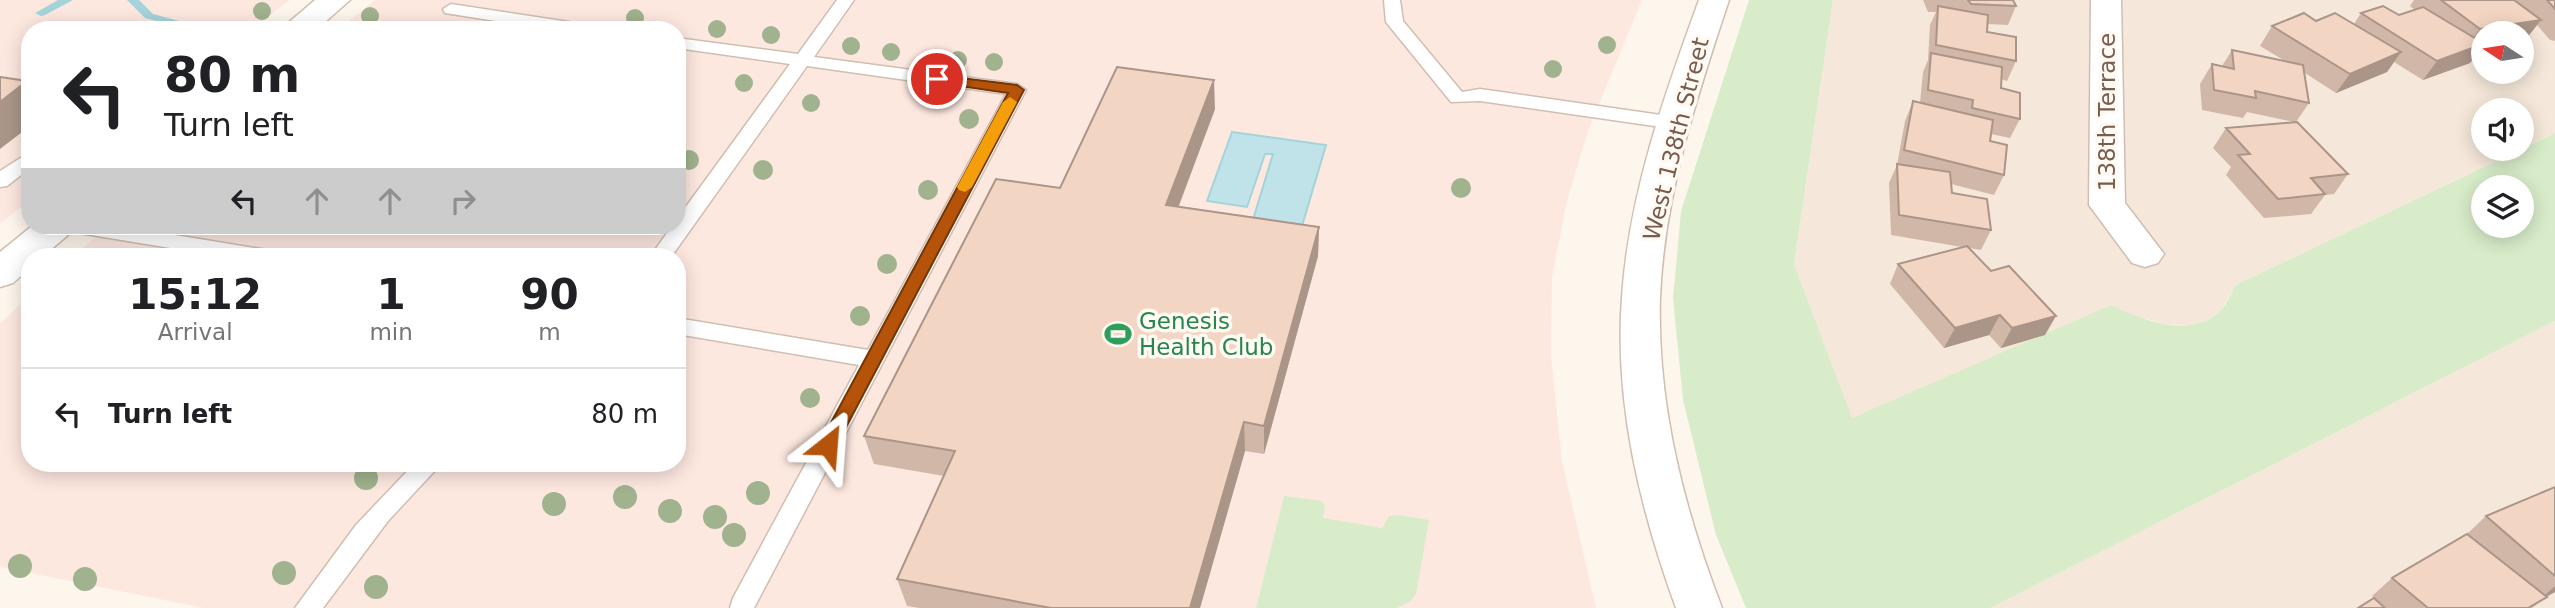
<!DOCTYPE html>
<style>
:root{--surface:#fff;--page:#f2f2f2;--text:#202124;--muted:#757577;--line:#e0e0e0}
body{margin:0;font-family:"DejaVu Sans",sans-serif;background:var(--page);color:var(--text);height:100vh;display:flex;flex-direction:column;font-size:26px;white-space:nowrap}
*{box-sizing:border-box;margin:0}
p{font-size:23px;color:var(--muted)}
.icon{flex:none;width:38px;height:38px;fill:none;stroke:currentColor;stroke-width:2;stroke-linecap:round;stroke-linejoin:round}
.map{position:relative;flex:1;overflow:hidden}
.side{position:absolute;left:21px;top:248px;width:665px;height:224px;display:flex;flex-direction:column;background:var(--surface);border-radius:28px;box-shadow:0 4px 18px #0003}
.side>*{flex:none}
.hud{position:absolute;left:21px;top:21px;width:665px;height:214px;border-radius:28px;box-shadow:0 4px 18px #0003;background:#fff;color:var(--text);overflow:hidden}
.needle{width:46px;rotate:282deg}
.buttons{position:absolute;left:2471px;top:21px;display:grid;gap:14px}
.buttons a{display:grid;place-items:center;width:63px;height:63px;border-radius:50%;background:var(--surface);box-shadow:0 4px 18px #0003;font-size:35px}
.pin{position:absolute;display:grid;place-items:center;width:60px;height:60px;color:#fff;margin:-30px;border:4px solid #fff;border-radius:50%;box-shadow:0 2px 7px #0007}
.me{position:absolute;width:77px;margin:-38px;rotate:28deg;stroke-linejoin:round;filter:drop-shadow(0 0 5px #0008)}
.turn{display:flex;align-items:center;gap:24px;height:147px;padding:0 28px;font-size:32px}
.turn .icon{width:91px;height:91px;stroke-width:2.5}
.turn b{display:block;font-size:49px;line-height:60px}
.lanes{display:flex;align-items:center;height:66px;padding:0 28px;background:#0003;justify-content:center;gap:35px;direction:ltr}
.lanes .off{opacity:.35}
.eta{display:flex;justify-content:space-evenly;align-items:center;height:119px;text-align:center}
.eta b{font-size:42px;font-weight:700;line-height:49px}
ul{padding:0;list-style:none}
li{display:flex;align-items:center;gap:21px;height:91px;padding:0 28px;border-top:2px solid var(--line)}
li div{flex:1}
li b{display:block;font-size:26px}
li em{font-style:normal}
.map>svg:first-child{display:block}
.residential{fill:#f5e8da;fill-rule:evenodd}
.commercial{fill:#fde8e0}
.green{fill:#d8ecc9;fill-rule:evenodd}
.water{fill:#bfe3e8;stroke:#a5d3da;stroke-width:2}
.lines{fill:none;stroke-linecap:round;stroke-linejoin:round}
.stream{fill:#a5d3da;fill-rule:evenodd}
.service-casing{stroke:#d1beb0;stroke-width:3}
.minor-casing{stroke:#d1beb0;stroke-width:3}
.tertiary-casing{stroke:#d1beb0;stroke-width:3}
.service{fill:#fff;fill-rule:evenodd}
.minor{fill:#fff;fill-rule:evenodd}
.tertiary{fill:#fff;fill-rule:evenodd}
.tree{fill:#a0b28e}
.wall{fill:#d1b7a8}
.shaded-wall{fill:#aa9588}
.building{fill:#f3d5c3;stroke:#aa9588;stroke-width:2}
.route{fill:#b45309;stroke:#753606;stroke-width:2}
.slow{fill:#f59e0b}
.labels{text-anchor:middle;stroke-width:7;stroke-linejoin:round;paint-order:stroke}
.street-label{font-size:23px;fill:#7a5c4d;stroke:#fffaf3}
.leisure-label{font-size:23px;fill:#27864d;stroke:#fffaf3;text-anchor:start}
</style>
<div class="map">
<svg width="2555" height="608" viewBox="0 0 2555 608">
<rect width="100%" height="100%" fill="#fdf6ec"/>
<g class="residential">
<path d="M 1833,0 L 2555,0 L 2555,133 L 2522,148 L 2522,110 L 2483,110 L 2483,149 L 2521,149 L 2236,285 L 2220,312 L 2197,326 L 2165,324 L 2132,315 L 2111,305 L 1852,419 L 1794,264 ZM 2483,33 L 2522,33 L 2522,72 L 2483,72 Z"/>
<polygon points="2555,321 2555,608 1990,608"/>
</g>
<g class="commercial">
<polygon points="0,0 290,0 250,30 30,30 30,200 0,224"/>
<polygon points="375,0 1642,0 1588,131 1567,201 1552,277 1551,356 1562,461 1596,608 204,608 0,567 0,323 30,296 30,464 677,464 677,257 72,257 109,226 677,226 677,30 338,30"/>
</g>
<g class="green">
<path d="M 1749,0 L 1833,0 L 1794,264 L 1852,418 L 2111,305 C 2143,320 2189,339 2219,312 C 2226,306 2231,293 2236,285 L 2555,133 L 2555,321 L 1990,608 L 1746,608 L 1716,535 L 1683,400 L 1673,298 L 1681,211 ZM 2483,187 L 2522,187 L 2522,226 L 2483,226 Z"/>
<polygon points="1284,496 1322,501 1325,506 1323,518 1382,528 1389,516 1399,515 1429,520 1416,594 1411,601 1397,608 1256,608"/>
</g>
<polygon class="water" points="1232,132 1326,145 1297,243 1248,236 1273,154 1265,154 1247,207 1207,201"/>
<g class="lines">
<g class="stream">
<polygon points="58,0 73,0 45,15 41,16 35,13"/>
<polygon points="127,0 139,0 153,14 212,30 191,30 145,18"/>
</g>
<g class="service-casing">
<g id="service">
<polygon points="837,0 854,0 814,57 1017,84 1026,90 754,608 730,608 733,598 859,365 677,334 677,318 868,350 1006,94 807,66 671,257 650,257 672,226 677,226 677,219 790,64 677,48 677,38 798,54"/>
<polygon points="1384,0 1400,0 1403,21 1462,92 1480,89 1675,117 1684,123 1675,129 1480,101 1451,102 1386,22"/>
<polygon points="451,4 589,25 597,30 554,30 445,13 443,9"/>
<polygon points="30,152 30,168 7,186 0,187 0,171"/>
<polygon points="69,226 120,226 267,250 274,252 277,257 225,257 79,233 72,231"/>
<polygon points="414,464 441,464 388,521 323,608 295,608 356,525"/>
</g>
</g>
<g class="minor-casing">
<g id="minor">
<polygon points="315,0 350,0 316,30 280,30"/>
<polygon points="2091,0 2121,0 2125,203 2164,254 2158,263 2145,267 2132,263 2089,205"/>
<polygon points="32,226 73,226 68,235 42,257 30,257 30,268 13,283 0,287 0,252"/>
</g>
</g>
<g class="tertiary-casing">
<path id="tertiary" d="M 1699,0 L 1729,0 C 1697,96 1664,196 1660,298 C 1657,405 1684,509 1722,608 L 1676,608 C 1640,509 1614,403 1622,297 C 1629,194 1664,96 1699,0 Z"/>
</g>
<use href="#service" class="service"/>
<use href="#minor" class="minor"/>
<use href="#tertiary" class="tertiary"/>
</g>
<g class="tree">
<circle cx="262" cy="11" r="9"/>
<circle cx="370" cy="16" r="9"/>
<circle cx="635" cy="18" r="9"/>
<circle cx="717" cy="29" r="9"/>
<circle cx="771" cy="35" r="9"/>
<circle cx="1607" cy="45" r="9"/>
<circle cx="851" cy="46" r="9"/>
<circle cx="891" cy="52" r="9"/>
<circle cx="958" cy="60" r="9"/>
<circle cx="994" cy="62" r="9"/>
<circle cx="1553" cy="69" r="9"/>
<circle cx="744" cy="83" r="9"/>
<circle cx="811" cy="103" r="9"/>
<circle cx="969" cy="119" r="10"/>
<circle cx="689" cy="160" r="10"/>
<circle cx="763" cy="170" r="10"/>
<circle cx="1461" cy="188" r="10"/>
<circle cx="928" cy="190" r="10"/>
<circle cx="887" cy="264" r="10"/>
<circle cx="860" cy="316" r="10"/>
<circle cx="810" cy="398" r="10"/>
<circle cx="366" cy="478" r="12"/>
<circle cx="758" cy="493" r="12"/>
<circle cx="625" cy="497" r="12"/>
<circle cx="554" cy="504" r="12"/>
<circle cx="670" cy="511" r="12"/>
<circle cx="715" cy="517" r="12"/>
<circle cx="734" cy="535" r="12"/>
<circle cx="20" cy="566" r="12"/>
<circle cx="284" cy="573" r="12"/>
<circle cx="85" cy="579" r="12"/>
<circle cx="376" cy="587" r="12"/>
</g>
<g class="wall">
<polygon points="1923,0 2013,0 2016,6 2008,25 1987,24 1987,32 2016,61 2007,81 2001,79 2001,88 2020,119 2010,138 1991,134 1990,141 2004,175 1994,195 1951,184 1952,193 1991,230 1981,250 1969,248 2045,335 2001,348 1989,335 1944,348 1890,284 1898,264 1962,247 1891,235 1889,183 1897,165 1905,121 1913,101 1920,103 1923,72 1928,60 1930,25 1936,12 1928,12"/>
<polygon points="2414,0 2514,0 2519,4 2516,0 2555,0 2555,41 2550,40 2537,25 2526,39 2483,33 2483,46 2470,63 2423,80 2394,62 2387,72 2336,93 2305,73 2309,103 2296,122 2348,174 2334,194 2325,195 2311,214 2264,218 2226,175 2231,167 2213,148 2226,128 2294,122 2247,112 2243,118 2202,110 2200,84 2212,64 2222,66 2232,50 2285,61 2260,46 2272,26 2316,21 2354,24 2361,13 2399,15 2415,10 2410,6"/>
<polygon points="1215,109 1179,206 1319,227 1318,256 1264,454 1245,451 1200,608 919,608 907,606 897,579 944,476 874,464 864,436"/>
<polygon points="2555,487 2555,592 2547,597 2532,608 2386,608 2372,596 2392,578 2467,534 2486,516"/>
</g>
<g class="shaded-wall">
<polygon points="2541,20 2526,39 2522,40 2522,33 2483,33 2483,46 2470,63 2423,80 2437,61 2465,49 2480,29"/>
<polygon points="2401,52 2387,72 2336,93 2350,74"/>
<polygon points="1214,80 1215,109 1168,234 1166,205"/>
<polygon points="27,81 30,85 30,126 0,149 0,102"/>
<polygon points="1319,227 1318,256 1264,454 1264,426"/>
<polygon points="2000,315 1989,335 1944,348 1955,328"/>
<polygon points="2056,316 2045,335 2001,348 2012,328"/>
<polygon points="1244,422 1245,451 1200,608 1190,608"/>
<polygon points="2555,586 2555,592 2539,600"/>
</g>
<g class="building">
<polygon points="1968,0 2013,0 2016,6 1971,4"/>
<polygon points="2441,0 2514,0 2541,20 2480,29"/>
<polygon points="2547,0 2555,0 2555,9"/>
<polygon points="1938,6 1988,15 1987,32 2016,37 2016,61 1936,45"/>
<polygon points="2383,6 2399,15 2423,7 2483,43 2483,44 2437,61 2361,13"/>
<polygon points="2304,13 2316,21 2335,13 2401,52 2350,74 2272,26"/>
<polygon points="2232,50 2303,65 2309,103 2255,91 2256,98 2214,90 2212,64 2234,69"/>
<polygon points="1931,53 2002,67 2001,88 2020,93 2020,119 1972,108 1973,100 1928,90"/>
<polygon points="1117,67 1214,80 1166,205 1319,227 1264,426 1244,422 1190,608 1051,608 897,579 955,451 864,436 996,179 1060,188"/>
<polygon points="0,77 27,81 0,102"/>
<polygon points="1913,101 1993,120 1990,141 2007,145 2004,175 1904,150"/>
<polygon points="2297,122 2348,174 2311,178 2325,194 2278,199 2238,155 2250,154 2226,128"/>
<polygon points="1897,164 1950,172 1952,193 1987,199 1991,230 1899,215"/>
<polygon points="1967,246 1991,271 2009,266 2056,316 2012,328 2000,315 1955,328 1898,264"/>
<polygon points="2555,487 2555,576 2486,516"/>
<polygon points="2467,534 2547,597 2528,608 2428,608 2392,578"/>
<polygon points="2374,598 2385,608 2358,608"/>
</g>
<polygon class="route" points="937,75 1017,85 1024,90 834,450 821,450 819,445 1008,93 932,82 932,76"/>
<polygon class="slow" points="1010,97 1017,102 972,187 965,192 959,190 957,187 1003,102"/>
<defs>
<g id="stadium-bare" transform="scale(2.1)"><path d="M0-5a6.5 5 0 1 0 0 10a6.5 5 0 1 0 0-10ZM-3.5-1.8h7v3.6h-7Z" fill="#2e9e5b" stroke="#fffaf3" stroke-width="2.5" paint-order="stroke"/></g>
</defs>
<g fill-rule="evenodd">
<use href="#stadium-bare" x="1118" y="334"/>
</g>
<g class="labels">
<g class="street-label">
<text transform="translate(2107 112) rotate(-90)" y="8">138th Terrace</text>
<text transform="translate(1676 139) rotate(-76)" y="8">West 138th Street</text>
</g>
<g class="leisure-label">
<text x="1139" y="329">Genesis<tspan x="1139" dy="26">Health Club</tspan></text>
</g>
</g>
</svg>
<div class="buttons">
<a><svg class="needle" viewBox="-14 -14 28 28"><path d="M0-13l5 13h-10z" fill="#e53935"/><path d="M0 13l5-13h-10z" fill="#757577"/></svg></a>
<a><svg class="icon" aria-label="sound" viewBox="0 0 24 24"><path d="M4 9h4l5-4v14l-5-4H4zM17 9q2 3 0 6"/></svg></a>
<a><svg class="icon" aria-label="layers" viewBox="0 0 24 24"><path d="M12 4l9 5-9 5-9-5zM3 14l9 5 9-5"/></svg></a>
</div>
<div class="pin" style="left:937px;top:79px;background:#d93025"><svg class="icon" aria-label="arrive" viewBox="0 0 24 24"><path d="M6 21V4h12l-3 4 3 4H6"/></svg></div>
<svg class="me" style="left:828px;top:445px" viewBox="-20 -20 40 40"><path d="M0-17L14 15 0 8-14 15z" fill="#b45309" stroke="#fff" stroke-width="4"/></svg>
<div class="hud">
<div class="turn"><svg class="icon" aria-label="left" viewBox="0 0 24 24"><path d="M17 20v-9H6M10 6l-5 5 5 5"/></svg><div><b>80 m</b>Turn left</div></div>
<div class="lanes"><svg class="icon" aria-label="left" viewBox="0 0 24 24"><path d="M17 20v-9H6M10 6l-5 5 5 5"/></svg><svg class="icon off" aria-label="ahead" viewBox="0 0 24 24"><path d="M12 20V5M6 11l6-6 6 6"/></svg><svg class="icon off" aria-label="ahead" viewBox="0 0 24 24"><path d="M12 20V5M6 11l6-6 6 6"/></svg><svg class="icon off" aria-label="right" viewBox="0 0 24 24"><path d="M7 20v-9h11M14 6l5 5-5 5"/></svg></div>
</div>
<section class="side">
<div class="eta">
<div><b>15:12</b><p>Arrival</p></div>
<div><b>1</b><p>min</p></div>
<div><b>90</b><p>m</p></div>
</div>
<ul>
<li><svg class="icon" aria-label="left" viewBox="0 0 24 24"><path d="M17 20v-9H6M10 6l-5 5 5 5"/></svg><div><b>Turn left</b></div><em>80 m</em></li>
</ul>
</section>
</div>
